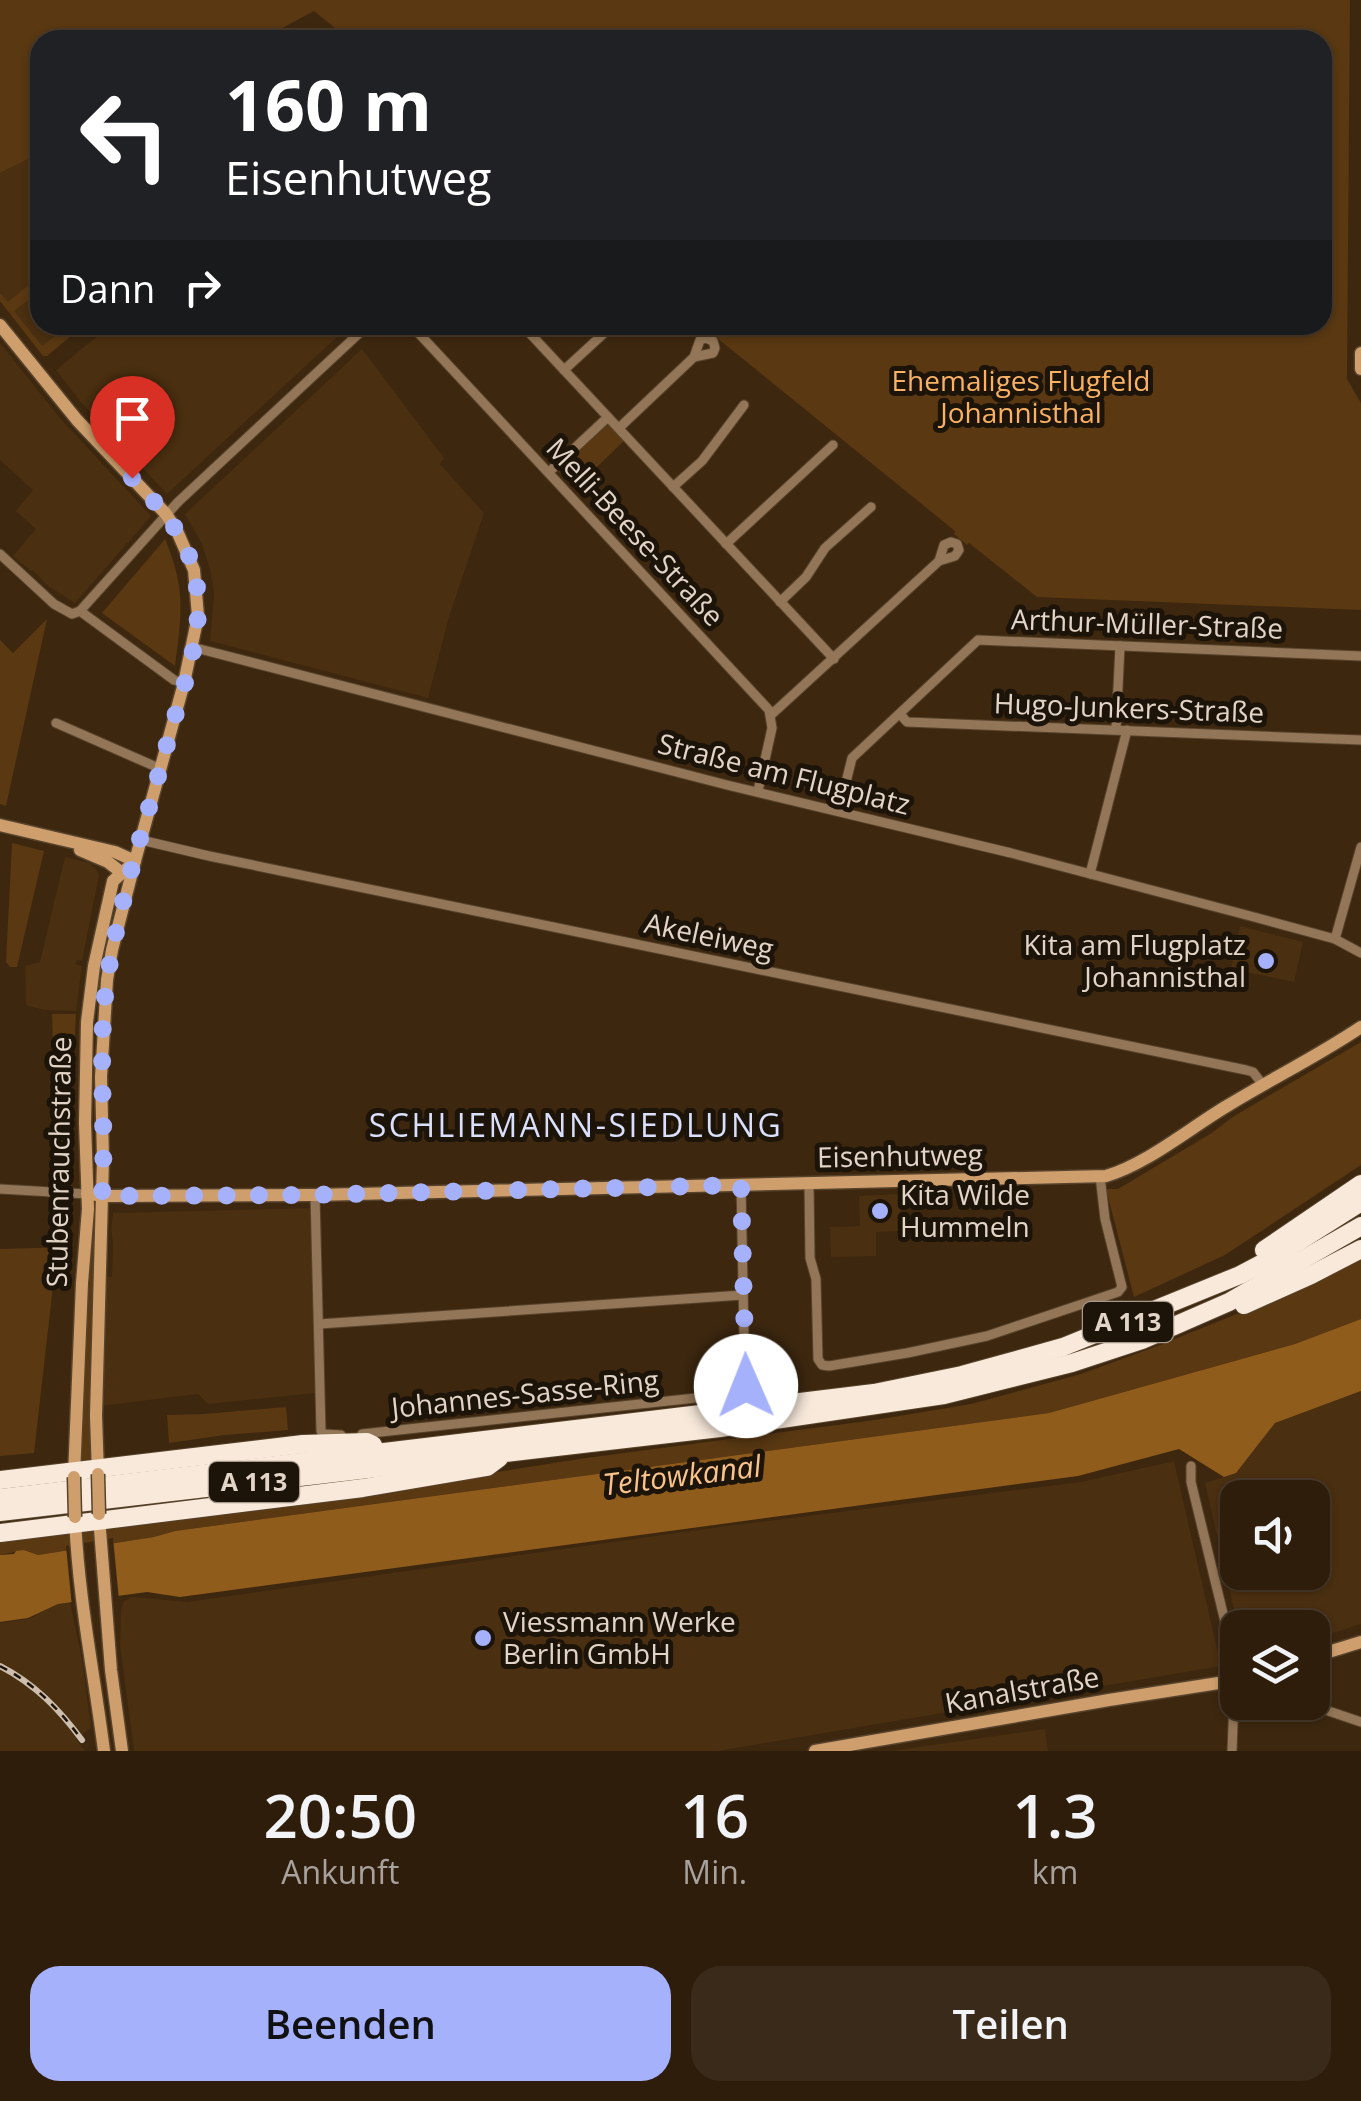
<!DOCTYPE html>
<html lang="de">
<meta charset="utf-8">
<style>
:root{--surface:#2e1d0b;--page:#3a2a19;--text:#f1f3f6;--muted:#a7a29d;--line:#493b2c;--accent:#a6b1fc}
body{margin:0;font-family:"Open Sans",sans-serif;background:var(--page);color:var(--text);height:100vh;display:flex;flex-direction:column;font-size:38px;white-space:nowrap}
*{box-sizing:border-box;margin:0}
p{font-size:32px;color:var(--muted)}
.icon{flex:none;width:55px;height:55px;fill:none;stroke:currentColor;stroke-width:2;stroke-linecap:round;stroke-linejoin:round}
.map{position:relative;height:1751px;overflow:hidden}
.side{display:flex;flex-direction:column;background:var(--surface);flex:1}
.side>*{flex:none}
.top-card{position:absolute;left:30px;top:30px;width:1302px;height:305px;border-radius:30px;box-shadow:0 2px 8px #0004,0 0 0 2px var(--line);background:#202124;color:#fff;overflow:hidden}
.fabs{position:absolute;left:1220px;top:1480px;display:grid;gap:20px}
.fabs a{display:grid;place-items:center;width:110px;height:110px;border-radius:20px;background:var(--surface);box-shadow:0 2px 8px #0004,0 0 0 2px var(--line);font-size:50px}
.pin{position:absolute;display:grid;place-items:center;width:85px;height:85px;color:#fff;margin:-102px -42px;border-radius:50% 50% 50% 0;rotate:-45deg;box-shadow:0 0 10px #0007}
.pin .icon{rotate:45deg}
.me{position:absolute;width:110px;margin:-55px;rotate:359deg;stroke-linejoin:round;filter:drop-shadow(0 0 8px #0008)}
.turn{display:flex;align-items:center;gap:35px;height:210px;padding:0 30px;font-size:45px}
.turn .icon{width:130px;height:130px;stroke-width:2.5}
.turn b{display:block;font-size:70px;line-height:85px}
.then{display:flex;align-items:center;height:95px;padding:0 30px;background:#0003;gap:20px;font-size:38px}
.eta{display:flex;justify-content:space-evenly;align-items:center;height:170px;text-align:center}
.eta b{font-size:60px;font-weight:600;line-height:70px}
.primary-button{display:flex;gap:20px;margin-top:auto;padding:20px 30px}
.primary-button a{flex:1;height:115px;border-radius:30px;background:var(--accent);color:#111;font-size:40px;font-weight:600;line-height:115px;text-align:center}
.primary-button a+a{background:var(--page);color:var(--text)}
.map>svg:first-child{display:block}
.built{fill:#4a2f10;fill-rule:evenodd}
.green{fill:#593812}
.water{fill:#8f5c1c}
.pier{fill:#3d270f}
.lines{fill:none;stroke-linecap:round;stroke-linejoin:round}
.street-casing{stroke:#57432c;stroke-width:11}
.secondary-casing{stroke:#57432c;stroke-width:15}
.highway-casing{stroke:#57432c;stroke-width:20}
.street{stroke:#937657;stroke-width:9}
.secondary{stroke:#ce9f6d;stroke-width:12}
.highway{stroke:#f8e9da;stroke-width:18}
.rail-casing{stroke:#ccbdad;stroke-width:6}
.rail{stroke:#1c1309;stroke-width:2.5;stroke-dasharray:8;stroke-linecap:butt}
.secondary-bridge-casing{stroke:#57432c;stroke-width:15;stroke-linecap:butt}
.secondary-bridge{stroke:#ce9f6d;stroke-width:12}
.route{stroke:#a6b1fc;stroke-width:18;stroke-dasharray:0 32.4}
.poi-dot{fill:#a6b1fc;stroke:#1c1309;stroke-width:4}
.labels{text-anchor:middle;stroke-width:10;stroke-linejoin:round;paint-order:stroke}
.shield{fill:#1c1309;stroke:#a79a8d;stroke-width:2.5}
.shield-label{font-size:25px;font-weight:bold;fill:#e2d4c6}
.park-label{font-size:28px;fill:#f9b264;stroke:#1c1309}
.street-label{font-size:28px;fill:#e2d4c6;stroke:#1c1309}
.poi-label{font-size:28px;fill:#e2d4c6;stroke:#1c1309;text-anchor:start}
.water-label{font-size:30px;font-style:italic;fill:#f9c38b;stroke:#1c1309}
.quarter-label{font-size:32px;letter-spacing:2.5px;fill:#dadffc;stroke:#1c1309}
</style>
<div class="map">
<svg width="1361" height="1751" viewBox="0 0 1361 1751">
<rect width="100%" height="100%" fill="#3d270f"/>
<g class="built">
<polygon points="40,153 40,325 84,325 47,356 43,356 0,301 0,173"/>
<polygon points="111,325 350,325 167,494 80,401 56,370"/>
<polygon points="0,343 59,417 151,516 75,603 48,586 33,570 31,571 13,556 36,529 16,511 33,490 0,460"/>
<polygon points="362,349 444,458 440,464 484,513 449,617 428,698 210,641 214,594 210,569 201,542 185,514"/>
<polygon points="65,857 89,863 97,870 99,875 82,961 77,960 75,964 82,966 76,1011 44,1010 26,1005 25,966 40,962"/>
<polygon points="1240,926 1303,942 1294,982 1231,969"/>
<polygon points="900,1194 901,1231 876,1232 876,1256 831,1257 830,1227 860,1226 859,1196"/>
<polygon points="312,1208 316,1393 208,1404 198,1394 100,1406 104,1277 112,1277 113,1243 111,1229 113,1213"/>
<path d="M 1361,1391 L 1361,1624 L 1313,1639 L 1312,1628 L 1238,1627 L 1205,1483 L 1236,1473 L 1275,1423 ZM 1238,1498 L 1312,1498 L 1312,1572 L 1238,1572 Z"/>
<polygon points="1174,1461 1221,1666 718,1751 134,1751 120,1645 121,1610 124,1601 132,1597 187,1602 727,1526 1081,1482"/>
<polygon points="70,1602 82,1658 91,1728 76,1739 85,1751 0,1751 0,1623 28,1619 58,1604"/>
<polygon points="1045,1729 1048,1751 891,1751"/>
</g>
<g class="green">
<polygon points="0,0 1350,0 1347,379 1361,403 1361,610 1037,597 969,543 967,545 954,534 955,531 701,325 1322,325 1322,40 350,40 314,11 260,40 40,40 40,153 0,173"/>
<polygon points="40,276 40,291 14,311 42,346 70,325 84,325 47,356 43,356 0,301 0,293 8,302"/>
<polygon points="609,423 626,439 575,488 558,471"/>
<path d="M 165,539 C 186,589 182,614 175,666 L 102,613 Z"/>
<polygon points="47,619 6,806 0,804 0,640 13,653"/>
<polygon points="12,843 44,851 17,967 10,967 6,962"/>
<polygon points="52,1014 76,1014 67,1181 57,1181"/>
<polygon points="1361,1042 1361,1165 1225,1255 1134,1297 1106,1189 1118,1189 1210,1134 1234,1116"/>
<polygon points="91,1213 94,1213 94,1463 81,1464"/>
<polygon points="70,1247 69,1287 53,1286 34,1453 0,1456 0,1249"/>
<polygon points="1361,1256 1361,1319 1295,1344 1049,1413 175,1531 154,1537 38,1555 24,1550 0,1555 0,1540 358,1494 586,1458 875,1420 971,1404 1081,1374 1155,1347 1291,1292"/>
<polygon points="286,1407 288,1430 225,1435 169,1443 167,1415 204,1414"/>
</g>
<polygon class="water" points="1361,1319 1361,1391 1275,1423 1236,1473 1224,1477 1179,1449 1078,1476 180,1597 147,1592 58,1604 28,1618 0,1622 0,1555 14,1554 16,1551 24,1550 38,1555 154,1537 175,1531 1049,1413 1295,1344"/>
<polygon class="pier" points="113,1538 119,1600 72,1607 66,1546"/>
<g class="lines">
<g class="street-casing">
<g id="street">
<polyline points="411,325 769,710 772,728 758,791"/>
<polyline points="522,325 834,659"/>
<polyline points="564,370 613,325"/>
<polyline points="619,428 694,357 700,340 706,338 713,341 715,348 713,353 694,357"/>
<polyline points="549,472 608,417"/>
<polyline points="673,487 702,461 744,405"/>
<polyline points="726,544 833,445"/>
<polyline points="0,554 54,604 72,614 80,611 174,680 184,683"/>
<polyline points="780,602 806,577 825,548 871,507"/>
<polyline points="80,611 178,502 368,325"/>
<polyline points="192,647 727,785 1011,853 1254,917 1335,939 1361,953"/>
<polyline points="900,714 907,722 1361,740"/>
<polyline points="771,715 939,561 944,545 951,542 957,544 959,550 955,556 939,561"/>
<polyline points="56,723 161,769"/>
<polyline points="1116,729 1120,646"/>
<polyline points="839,810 852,758 978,640 1361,656"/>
<polyline points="141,840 209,856 1246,1070 1253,1072 1263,1085"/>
<polyline points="1090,874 1127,730"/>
<polyline points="1335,939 1361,847"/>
<polyline points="809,1183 810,1258 816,1279 818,1359 822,1365 829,1366 907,1353 987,1336 1118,1292 1122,1287 1105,1219 1100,1176"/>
<polyline points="0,1189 87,1194"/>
<polyline points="315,1195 321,1431 324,1434 341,1435"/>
<polyline points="319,1324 743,1295"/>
<polyline points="362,1434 742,1393 745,1386 741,1185"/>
<polyline points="1191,1466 1191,1482 1238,1675"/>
<polyline points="1232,1682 1234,1700 1232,1751"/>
<polyline points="1302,1702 1361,1722"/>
</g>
</g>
<g class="secondary-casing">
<g id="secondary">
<polyline points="0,325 77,420 166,514 177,531 194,570 198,616 184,683 135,861 112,950 107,980 101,1077 103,1159 96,1416 98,1474"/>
<polyline points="1361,353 1361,369"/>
<polyline points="0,825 115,852 135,861"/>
<polyline points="80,850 108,862 122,873"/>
<path d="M 87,1194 L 108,1196 L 315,1195 L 1106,1176 C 1147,1164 1190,1128 1227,1106 C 1271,1079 1318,1056 1361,1027"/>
<polyline points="74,1476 82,1283 88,1209 85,1123 87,1022 94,966 113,881 133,863"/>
<path d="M 75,1517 C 78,1596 94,1673 104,1751"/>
<polyline points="99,1517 111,1670 122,1751"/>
<polyline points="1312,1657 1361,1642"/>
<polyline points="815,1751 1109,1700 1238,1680"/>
</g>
</g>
<g class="highway-casing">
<g id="highway">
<polyline points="1264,1250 1361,1184"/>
<polyline points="1244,1305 1311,1275 1361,1249"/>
<polyline points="0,1480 303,1444 367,1442 373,1445"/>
<polyline points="0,1498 874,1393 962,1375 1063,1347 1240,1275 1276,1256 1361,1202"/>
<polyline points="0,1512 720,1428 944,1395 1072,1363 1142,1340 1229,1302 1361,1226"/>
<polyline points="0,1533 363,1488 487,1467 499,1458"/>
</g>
</g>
<use href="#street" class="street"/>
<use href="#secondary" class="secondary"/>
<use href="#highway" class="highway"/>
<g class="rail-casing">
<path id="rail" d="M 0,1666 C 35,1684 59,1709 82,1740"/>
</g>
<use href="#rail" class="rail"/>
<g class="secondary-bridge-casing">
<g id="secondary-bridge">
<polyline points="98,1474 99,1514"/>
<polyline points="74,1477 75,1517"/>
</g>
</g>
<use href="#secondary-bridge" class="secondary-bridge"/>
</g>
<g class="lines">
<path class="route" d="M 132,478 C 159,506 185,533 194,572 C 208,626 183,686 169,737 C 148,815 121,894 108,974 C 96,1048 107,1122 102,1196 L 304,1195 L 741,1185 L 746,1386"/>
</g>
<g class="poi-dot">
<circle cx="1266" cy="961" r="10"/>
<circle cx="880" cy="1211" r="10"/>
<circle cx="483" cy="1638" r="10"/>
</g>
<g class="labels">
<g class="shield">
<rect x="1083" y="1302" width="90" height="40" rx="8"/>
<rect x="209" y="1462" width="90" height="40" rx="8"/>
</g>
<g class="shield-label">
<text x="1128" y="1331">A 113</text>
<text x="254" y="1491">A 113</text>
</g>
<g class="park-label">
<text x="1021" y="391">Ehemaliges Flugfeld<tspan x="1021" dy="32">Johannisthal</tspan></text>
</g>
<g class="street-label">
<text transform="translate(635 532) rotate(47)" y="10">Melli-Beese-Straße</text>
<text transform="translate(1147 624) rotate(2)" y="10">Arthur-Müller-Straße</text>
<text transform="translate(1129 708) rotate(2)" y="10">Hugo-Junkers-Straße</text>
<text transform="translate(784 774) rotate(14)" y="10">Straße am Flugplatz</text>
<text transform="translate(709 936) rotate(12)" y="10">Akeleiweg</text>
<text transform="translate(900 1156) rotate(-1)" y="10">Eisenhutweg</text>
<text transform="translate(59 1162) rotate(-89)" y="10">Stubenrauchstraße</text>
<text transform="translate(525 1394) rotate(-6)" y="10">Johannes-Sasse-Ring</text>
<text transform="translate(1022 1690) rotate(-10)" y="10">Kanalstraße</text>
</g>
<g class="poi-label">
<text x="1246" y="955" text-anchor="end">Kita am Flugplatz<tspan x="1246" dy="32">Johannisthal</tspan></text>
<text x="900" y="1205">Kita Wilde<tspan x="900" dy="32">Hummeln</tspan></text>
<text x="503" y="1632">Viessmann Werke<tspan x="503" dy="32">Berlin GmbH</tspan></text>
</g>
<g class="water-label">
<text transform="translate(682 1476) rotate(-7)" y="10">Teltowkanal</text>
</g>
<g class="quarter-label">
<text x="576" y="1137">SCHLIEMANN-SIEDLUNG</text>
</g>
</g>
</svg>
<div class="fabs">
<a><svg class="icon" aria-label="sound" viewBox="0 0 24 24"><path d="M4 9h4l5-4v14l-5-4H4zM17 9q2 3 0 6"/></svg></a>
<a><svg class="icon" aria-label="layers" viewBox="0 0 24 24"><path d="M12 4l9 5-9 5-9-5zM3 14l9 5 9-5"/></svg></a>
</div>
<div class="pin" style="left:132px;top:478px;background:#d93025"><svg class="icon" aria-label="arrive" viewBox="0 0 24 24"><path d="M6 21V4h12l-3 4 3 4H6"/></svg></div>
<svg class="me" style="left:746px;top:1386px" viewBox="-20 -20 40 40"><circle r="19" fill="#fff"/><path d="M0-13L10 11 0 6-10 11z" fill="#a6b1fc"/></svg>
<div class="top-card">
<div class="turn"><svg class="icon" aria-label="left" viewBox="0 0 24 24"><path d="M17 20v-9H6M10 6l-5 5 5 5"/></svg><div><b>160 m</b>Eisenhutweg</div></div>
<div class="then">Dann<svg class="icon" aria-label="right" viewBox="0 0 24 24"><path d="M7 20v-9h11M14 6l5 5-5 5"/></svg></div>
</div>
</div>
<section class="side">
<div class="eta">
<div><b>20:50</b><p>Ankunft</p></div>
<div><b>16</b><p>Min.</p></div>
<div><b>1.3</b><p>km</p></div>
</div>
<div class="primary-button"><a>Beenden</a><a>Teilen</a></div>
</section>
